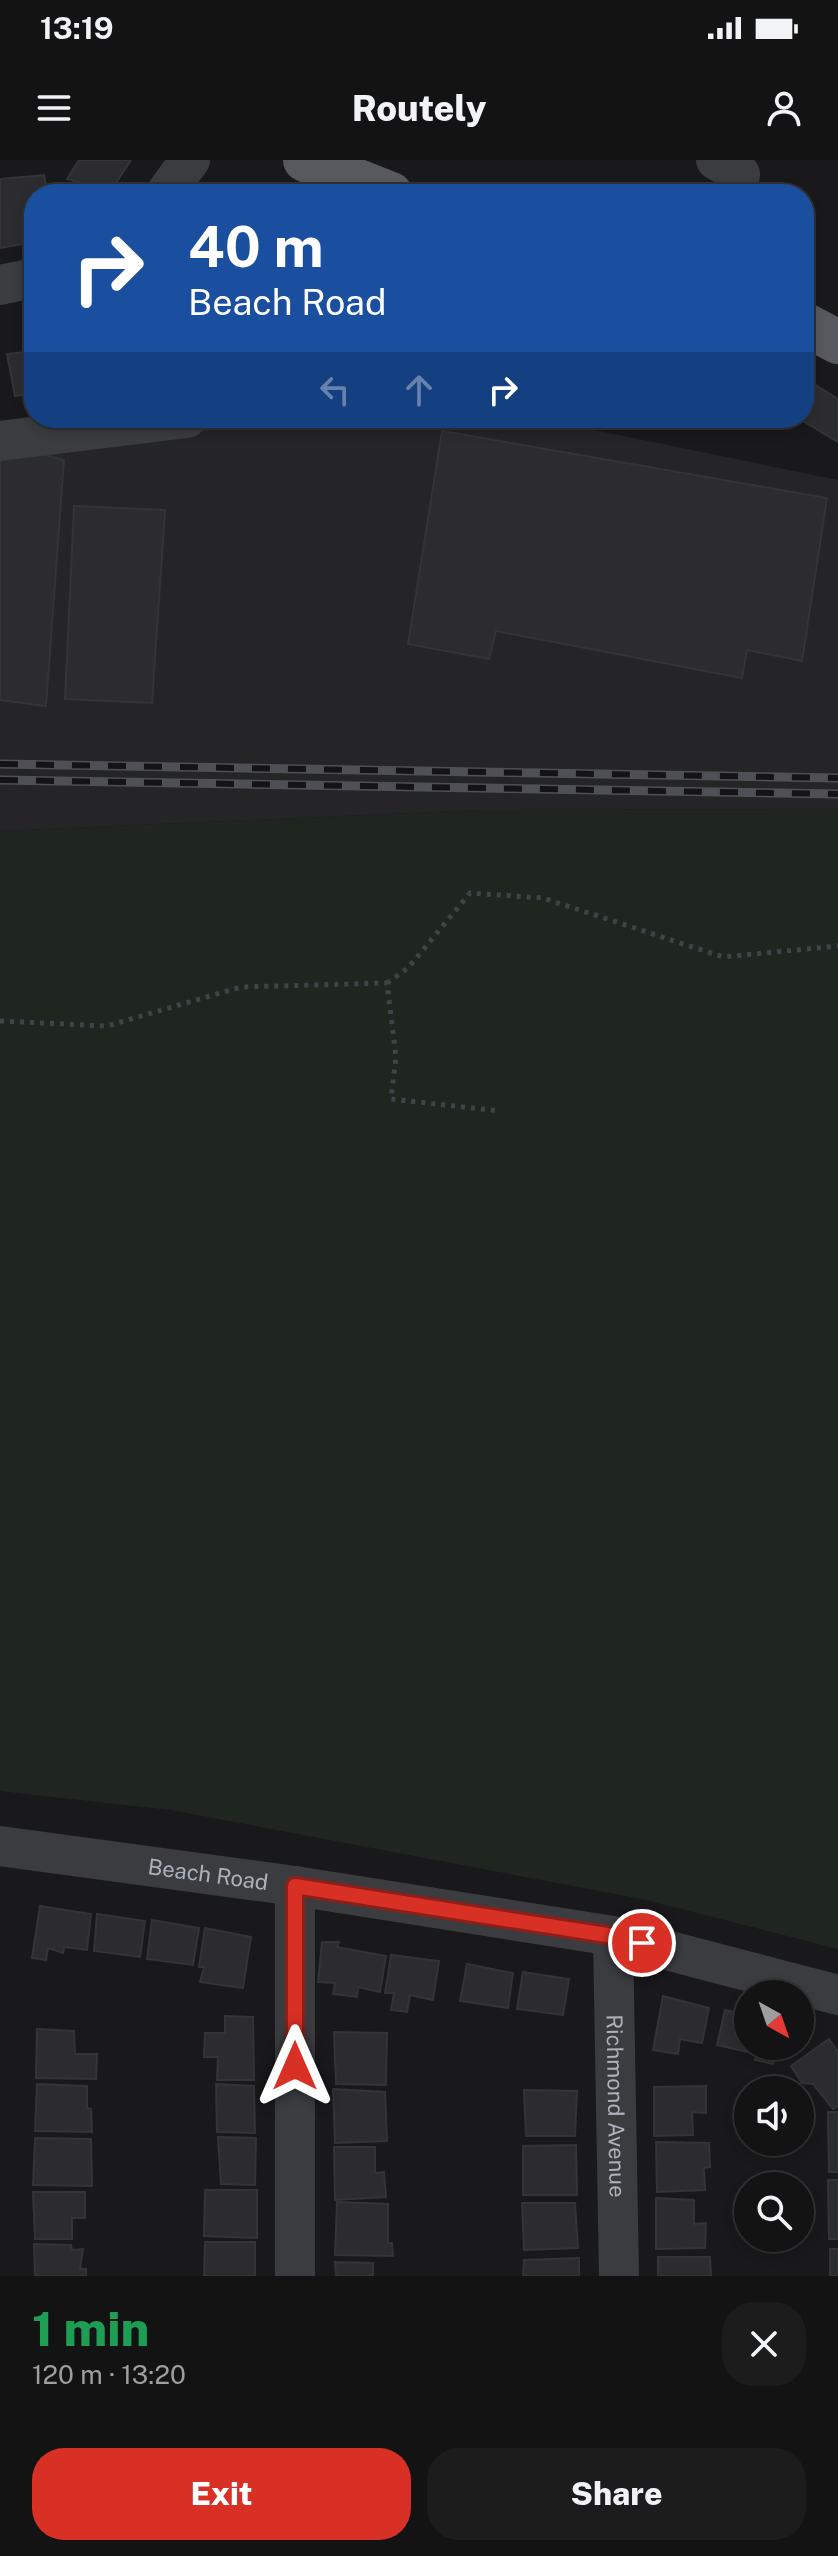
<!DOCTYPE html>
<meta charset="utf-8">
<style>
:root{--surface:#131314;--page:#1c1c1d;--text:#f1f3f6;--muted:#9d9ea0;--line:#323234;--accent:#d93025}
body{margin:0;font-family:"Public Sans",sans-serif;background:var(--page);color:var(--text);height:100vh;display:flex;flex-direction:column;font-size:30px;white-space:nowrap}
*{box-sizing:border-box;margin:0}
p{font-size:26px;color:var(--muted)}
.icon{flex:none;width:44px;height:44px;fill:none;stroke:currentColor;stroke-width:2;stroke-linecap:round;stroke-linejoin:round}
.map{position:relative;height:2116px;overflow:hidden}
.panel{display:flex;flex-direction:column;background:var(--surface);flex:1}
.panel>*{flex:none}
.guide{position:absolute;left:24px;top:24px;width:790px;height:244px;border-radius:32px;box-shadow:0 4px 12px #0003,0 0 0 2px var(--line);background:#1a4fa0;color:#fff;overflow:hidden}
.needle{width:52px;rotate:140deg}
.buttons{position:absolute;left:734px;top:1820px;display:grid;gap:16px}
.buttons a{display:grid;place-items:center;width:80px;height:80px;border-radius:50%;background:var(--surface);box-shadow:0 4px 12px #0003,0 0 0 2px var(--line);font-size:40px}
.pin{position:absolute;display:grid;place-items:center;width:68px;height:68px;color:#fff;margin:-34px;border:4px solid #fff;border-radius:50%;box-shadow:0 2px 8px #0007}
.me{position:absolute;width:88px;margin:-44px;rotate:0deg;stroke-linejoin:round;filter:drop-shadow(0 0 6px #0008)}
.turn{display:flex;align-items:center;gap:28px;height:168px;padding:0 32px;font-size:36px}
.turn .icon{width:104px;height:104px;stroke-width:2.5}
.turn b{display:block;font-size:56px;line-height:68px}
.lanes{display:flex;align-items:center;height:76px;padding:0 32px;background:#0003;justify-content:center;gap:40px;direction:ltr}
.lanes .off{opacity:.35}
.round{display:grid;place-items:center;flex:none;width:84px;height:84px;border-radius:32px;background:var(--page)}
.head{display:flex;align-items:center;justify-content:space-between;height:136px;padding:0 32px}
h1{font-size:48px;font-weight:800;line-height:60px;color:#1e9e55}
.button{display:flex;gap:16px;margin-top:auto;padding:16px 32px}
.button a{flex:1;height:92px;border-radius:32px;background:var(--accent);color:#fff;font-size:32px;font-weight:800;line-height:92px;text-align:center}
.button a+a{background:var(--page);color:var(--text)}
.status{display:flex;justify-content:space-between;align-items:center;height:56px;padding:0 40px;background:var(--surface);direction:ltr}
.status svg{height:22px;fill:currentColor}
header{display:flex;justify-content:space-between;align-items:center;height:104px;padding:0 32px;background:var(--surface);font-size:36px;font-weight:800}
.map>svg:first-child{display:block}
.built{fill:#252528}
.green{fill:#1f2620}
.building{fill:#2c2c2f;stroke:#333437;stroke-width:2}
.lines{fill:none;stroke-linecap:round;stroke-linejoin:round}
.path{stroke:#404347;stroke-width:5;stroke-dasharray:4 6;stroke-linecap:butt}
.minor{stroke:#3a3c40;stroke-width:40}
.major{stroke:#57595f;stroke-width:44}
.rail-casing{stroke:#4e5055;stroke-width:9}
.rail{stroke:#141416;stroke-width:6;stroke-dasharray:18;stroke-linecap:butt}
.route-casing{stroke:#8d1f18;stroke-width:20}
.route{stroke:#d93025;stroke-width:14}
.labels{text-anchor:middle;stroke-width:8;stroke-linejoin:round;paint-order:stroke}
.street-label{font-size:22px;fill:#acb2ba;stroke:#141416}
</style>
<div class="status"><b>13:19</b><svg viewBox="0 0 49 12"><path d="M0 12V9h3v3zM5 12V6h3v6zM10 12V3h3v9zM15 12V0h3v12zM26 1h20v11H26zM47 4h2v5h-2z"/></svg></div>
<header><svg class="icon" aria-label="menu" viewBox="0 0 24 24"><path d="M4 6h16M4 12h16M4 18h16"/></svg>Routely<svg class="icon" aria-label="person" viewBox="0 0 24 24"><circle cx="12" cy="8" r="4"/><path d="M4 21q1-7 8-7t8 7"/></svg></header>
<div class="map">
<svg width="838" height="2116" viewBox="0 0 838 2116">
<rect width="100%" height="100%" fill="#19191b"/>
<polygon class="built" points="71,258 487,258 575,266 838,320 838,649 480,650 0,671 0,266"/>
<polygon class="green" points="838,649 838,1789 642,1739 171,1650 0,1631 0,671 480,650"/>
<g class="building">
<polygon points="79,0 131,0 109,34 34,34 34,82 0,88 0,19 44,15 48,34 68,31 78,22 67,19"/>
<polygon points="34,191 34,233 15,236 7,194"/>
<polygon points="806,219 838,239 838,282 798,258 804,258 804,223"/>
<polygon points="442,271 827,338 802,501 747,490 742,518 496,471 489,499 408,484"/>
<polygon points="30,291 64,300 46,546 0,540 0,293"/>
<polygon points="74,346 165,350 152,543 65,539"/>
<polygon points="40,1746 91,1754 87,1790 64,1787 63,1793 48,1788 46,1800 32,1798"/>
<polygon points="97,1754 145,1761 140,1797 94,1791"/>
<polygon points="152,1760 199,1768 193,1805 147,1799"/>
<polygon points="205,1768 251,1777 243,1828 200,1822 204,1807 199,1807"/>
<polygon points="322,1782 339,1782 337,1787 386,1796 380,1832 358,1827 357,1837 333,1834 335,1823 318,1822"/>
<polygon points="391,1795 439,1801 433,1840 410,1835 407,1852 391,1850 394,1833 385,1833"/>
<polygon points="467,1804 513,1813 508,1848 460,1841"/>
<polygon points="523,1812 569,1819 563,1855 517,1849"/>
<polygon points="663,1836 709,1848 702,1883 680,1879 678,1894 653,1890"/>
<polygon points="725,1850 748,1855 748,1886 775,1886 773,1904 755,1900 757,1894 717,1885"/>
<polygon points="225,1856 253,1857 254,1920 217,1920 218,1897 204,1897 205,1873 225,1873"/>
<polygon points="37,1869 74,1871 75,1894 97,1894 96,1919 36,1918"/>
<polygon points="334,1872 387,1873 386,1925 336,1924"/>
<polygon points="829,1879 838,1892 838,1946 833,1949 813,1924 802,1923 791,1906"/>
<polygon points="37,1924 87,1926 87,1948 91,1949 92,1972 35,1971"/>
<polygon points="216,1924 254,1926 255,1973 217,1972"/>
<polygon points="706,1926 706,1953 692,1952 693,1975 654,1976 654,1927"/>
<polygon points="333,1929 385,1932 387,1981 335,1983"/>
<polygon points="524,1930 577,1931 575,1976 526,1976"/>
<polygon points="828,1952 838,1952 838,2012 829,2012"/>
<polygon points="218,1977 256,1978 255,2025 221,2024"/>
<polygon points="35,1978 91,1979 92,2026 33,2025"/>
<polygon points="656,1982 709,1983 710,2007 704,2008 705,2030 657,2032"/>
<polygon points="576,1985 577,2035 523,2035 523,1986"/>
<polygon points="334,1987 375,1987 375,2013 384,2012 386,2037 335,2040"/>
<polygon points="828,2020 838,2020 838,2079 829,2079"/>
<polygon points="205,2030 257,2030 257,2078 204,2076"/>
<polygon points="33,2032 85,2032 85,2058 72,2058 72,2079 35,2079"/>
<polygon points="656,2038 694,2040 694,2064 706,2063 705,2088 656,2089"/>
<polygon points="337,2042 388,2044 388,2083 392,2083 393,2096 335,2095"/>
<polygon points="522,2043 575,2043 578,2088 524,2090"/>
<polygon points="205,2082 255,2082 255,2116 204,2116"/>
<polygon points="34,2084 71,2085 72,2090 83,2089 80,2109 86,2109 86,2116 35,2116"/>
<rect x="830" y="2089" width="8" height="27"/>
<polygon points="658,2097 710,2097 711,2116 658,2116"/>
<polygon points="579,2098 579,2116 523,2116 524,2100"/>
<polygon points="335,2102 373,2103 373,2116 336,2116"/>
</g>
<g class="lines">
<g class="path">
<polyline points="387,823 408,808 470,733 543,738 723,797 838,786"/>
<polyline points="0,861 107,866 241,827 387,823 396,897 391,939 500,951"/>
</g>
<g class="minor">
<polyline points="716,0 740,14 737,34"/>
<polyline points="165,34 190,0"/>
<polyline points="0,125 34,118"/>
<polyline points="0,281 187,258"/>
<path id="s1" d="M 0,1686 L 295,1726 L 613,1776 L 838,1835"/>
<polyline points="295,1726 295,2116"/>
<path id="s2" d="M 613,1776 L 619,2116"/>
</g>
<g class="major">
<polyline points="305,0 391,34"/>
<polyline points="804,164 838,182"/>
</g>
<g class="rail-casing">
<g id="rail">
<polyline points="0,604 838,618"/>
<polyline points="0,620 838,634"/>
</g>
</g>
<use href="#rail" class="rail"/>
</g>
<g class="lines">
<g class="route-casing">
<polyline id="route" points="295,1906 295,1726 613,1776 642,1783"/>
</g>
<use href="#route" class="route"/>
</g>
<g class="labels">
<g class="street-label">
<text dy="8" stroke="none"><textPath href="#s1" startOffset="210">Beach Road</textPath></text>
<text dy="8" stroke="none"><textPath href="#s2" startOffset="170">Richmond Avenue</textPath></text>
</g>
</g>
</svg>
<div class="buttons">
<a><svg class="needle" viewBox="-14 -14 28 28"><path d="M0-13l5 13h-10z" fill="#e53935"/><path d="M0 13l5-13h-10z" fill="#9d9ea0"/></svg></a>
<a><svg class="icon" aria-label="sound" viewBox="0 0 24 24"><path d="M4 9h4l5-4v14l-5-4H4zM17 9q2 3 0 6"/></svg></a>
<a><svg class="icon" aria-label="search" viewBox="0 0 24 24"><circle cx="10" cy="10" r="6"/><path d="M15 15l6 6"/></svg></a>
</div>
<div class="pin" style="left:642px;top:1783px;background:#d93025"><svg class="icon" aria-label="arrive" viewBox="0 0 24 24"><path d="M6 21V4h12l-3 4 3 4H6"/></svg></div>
<svg class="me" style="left:295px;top:1906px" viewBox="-20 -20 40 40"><path d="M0-17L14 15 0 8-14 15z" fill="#d93025" stroke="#fff" stroke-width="4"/></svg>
<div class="guide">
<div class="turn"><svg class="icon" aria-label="right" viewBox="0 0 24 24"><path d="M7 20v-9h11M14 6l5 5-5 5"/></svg><div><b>40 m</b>Beach Road</div></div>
<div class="lanes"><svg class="icon off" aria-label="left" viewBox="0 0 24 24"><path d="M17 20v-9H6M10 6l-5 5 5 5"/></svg><svg class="icon off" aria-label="ahead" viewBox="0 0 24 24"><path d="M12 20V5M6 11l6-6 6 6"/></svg><svg class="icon" aria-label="right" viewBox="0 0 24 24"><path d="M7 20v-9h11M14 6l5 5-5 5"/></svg></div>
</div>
</div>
<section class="panel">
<div class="head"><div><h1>1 min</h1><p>120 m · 13:20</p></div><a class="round"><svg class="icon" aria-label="close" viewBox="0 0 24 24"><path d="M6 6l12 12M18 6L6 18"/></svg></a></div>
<div class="button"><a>Exit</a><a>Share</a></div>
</section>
